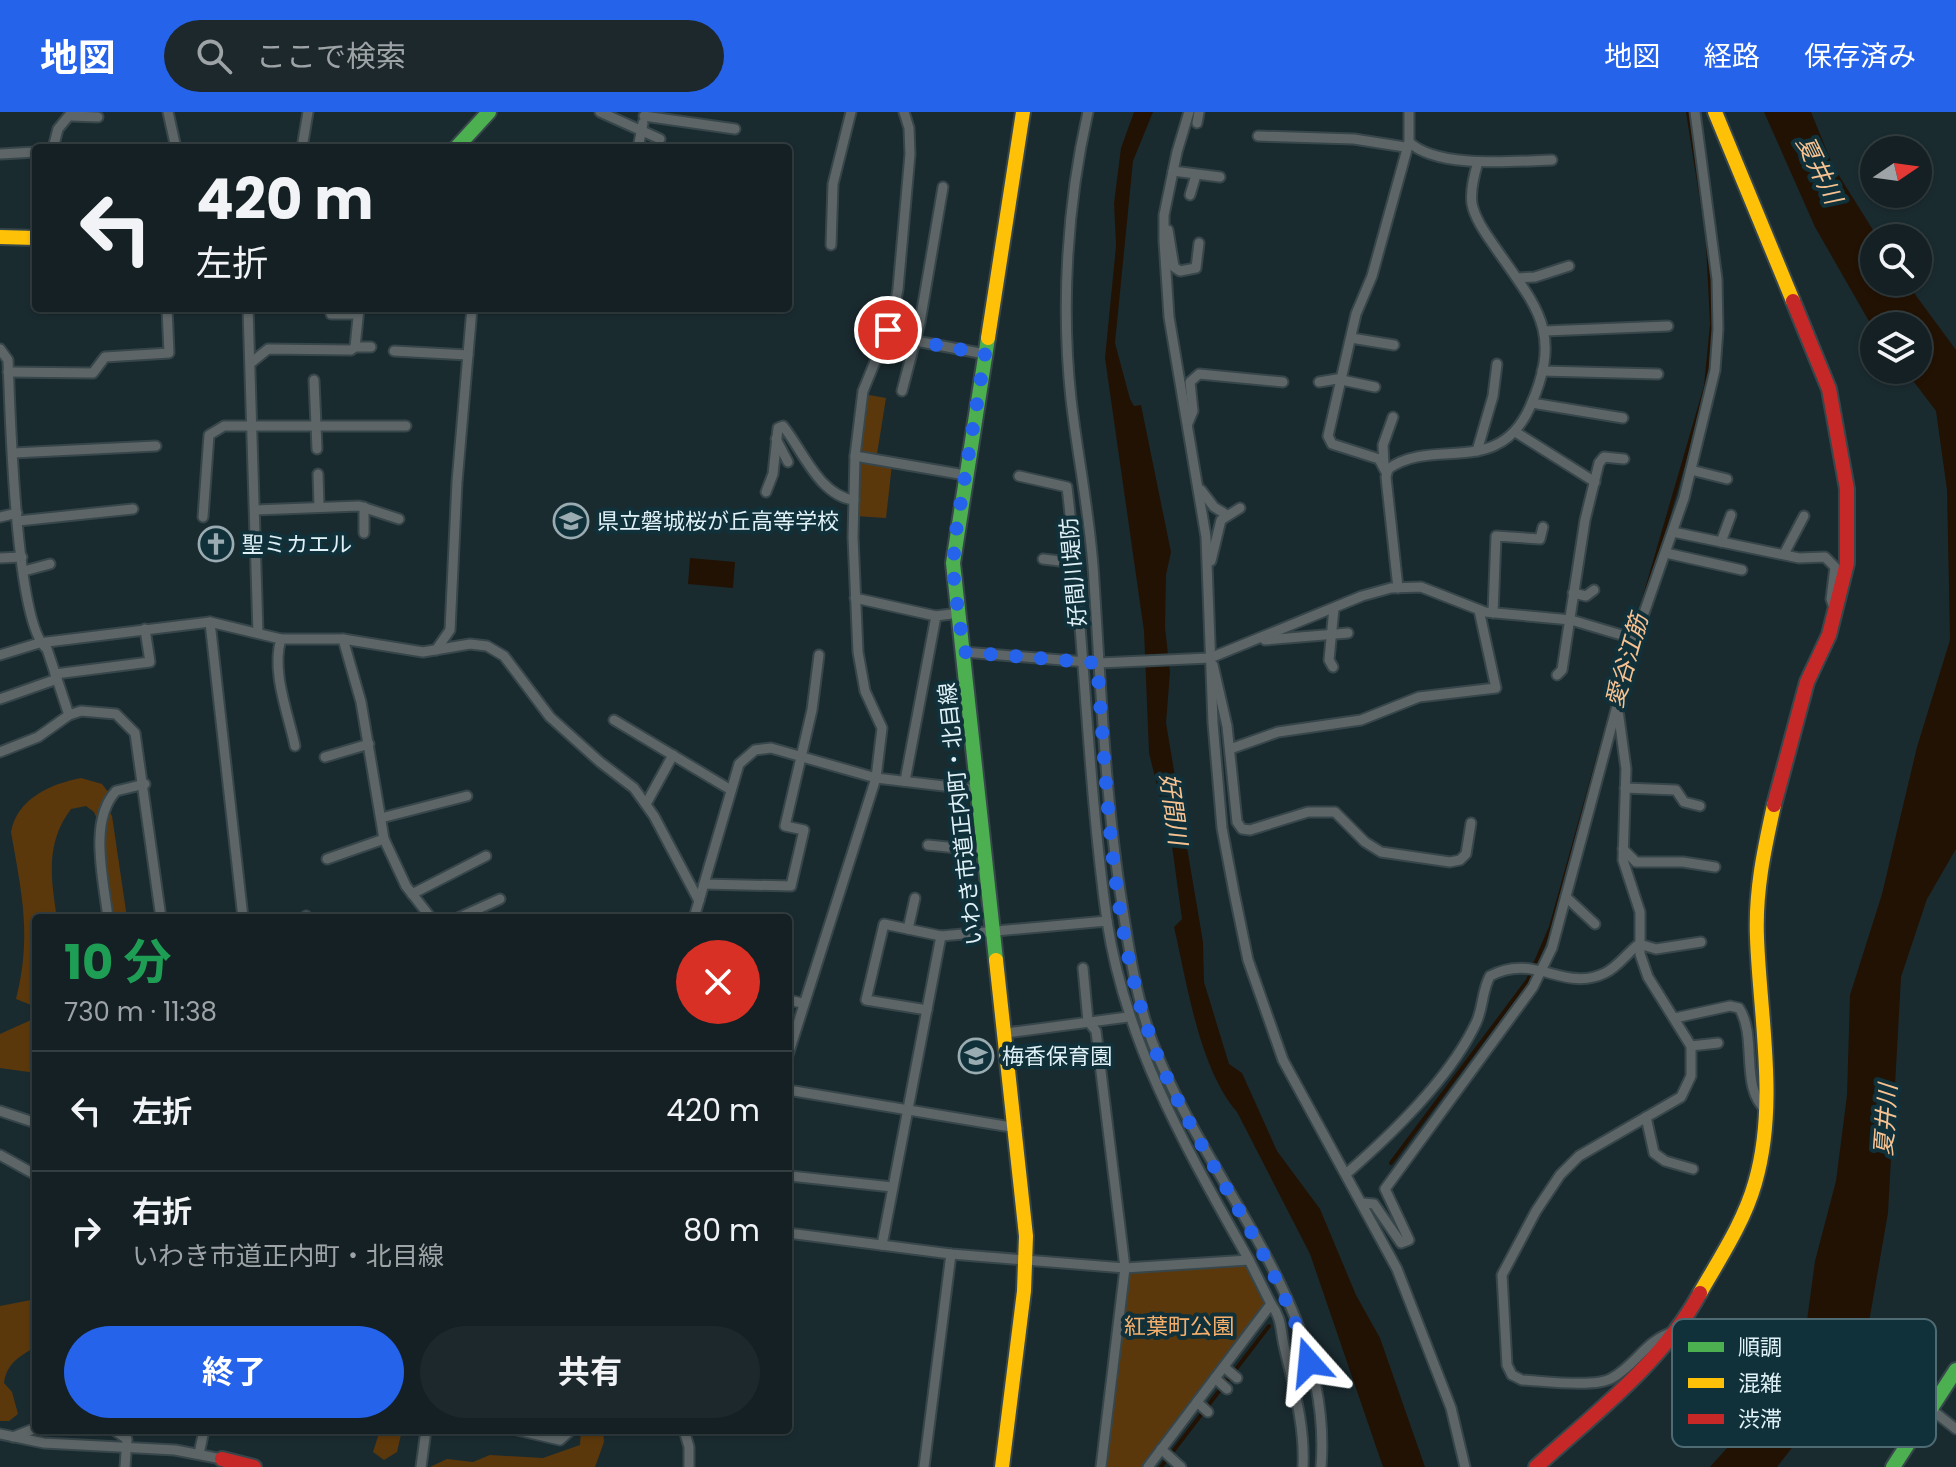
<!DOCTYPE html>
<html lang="ja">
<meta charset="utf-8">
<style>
:root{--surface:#142024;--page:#1d282c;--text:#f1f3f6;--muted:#9da3a6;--line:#333e41;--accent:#2563eb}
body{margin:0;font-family:Poppins,"Noto Sans JP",sans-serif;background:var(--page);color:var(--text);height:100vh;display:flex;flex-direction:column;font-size:30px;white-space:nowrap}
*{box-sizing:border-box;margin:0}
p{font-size:26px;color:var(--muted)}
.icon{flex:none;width:44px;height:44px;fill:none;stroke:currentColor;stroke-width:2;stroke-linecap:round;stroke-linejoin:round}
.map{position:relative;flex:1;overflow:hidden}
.sheet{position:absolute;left:32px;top:802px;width:760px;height:520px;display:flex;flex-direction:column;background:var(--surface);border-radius:8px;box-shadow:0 2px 6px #0004,0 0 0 2px var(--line)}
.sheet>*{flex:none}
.hud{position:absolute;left:32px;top:32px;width:760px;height:168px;border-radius:8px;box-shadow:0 2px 6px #0004,0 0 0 2px var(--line);background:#142024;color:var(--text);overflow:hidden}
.needle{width:52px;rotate:77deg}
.buttons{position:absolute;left:1860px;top:24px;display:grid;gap:16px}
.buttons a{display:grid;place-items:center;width:72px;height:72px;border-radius:50%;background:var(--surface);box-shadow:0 2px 6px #0004,0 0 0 2px var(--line);font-size:40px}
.pin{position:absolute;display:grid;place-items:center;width:68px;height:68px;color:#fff;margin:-34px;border:4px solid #fff;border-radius:50%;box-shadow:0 2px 8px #0007}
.me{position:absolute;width:88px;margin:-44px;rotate:342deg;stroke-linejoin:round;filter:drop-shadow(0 0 6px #0008)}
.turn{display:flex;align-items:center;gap:28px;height:168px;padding:0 32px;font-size:36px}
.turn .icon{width:104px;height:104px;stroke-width:2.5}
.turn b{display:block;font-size:56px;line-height:68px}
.round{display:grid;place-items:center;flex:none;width:84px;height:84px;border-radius:42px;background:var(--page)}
.summary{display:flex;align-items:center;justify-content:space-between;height:136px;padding:0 32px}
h1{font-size:48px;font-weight:700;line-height:60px;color:#1e9e55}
.button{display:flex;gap:16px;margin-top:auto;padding:16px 32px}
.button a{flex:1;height:92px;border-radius:48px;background:var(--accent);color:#fff;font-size:32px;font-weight:700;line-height:92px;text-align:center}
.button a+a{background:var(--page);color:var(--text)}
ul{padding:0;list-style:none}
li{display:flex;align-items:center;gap:24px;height:120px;padding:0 32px;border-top:2px solid var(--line)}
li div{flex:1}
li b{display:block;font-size:30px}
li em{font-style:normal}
header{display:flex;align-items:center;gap:48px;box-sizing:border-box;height:112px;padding:0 40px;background:var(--accent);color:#fff}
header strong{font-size:38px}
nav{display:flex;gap:44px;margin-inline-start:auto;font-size:28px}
.search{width:560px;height:72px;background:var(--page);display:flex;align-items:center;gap:20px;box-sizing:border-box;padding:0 28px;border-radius:44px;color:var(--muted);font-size:30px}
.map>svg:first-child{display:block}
.green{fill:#5b380c}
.water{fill:#221204}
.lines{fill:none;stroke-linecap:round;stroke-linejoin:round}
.stream{stroke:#221204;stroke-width:4}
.street-casing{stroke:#37464a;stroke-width:13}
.fast-casing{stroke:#37464a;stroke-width:18}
.slow-casing{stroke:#37464a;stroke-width:18}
.jam-casing{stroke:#37464a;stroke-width:18}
.street{stroke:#5e6567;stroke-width:9}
.fast{stroke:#4caf50;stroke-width:14}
.slow{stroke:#ffc107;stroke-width:14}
.jam{stroke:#c62828;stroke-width:14}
.route{stroke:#2563eb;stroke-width:14;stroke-dasharray:0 25.2}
.labels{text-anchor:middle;stroke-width:8;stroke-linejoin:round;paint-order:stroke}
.poi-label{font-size:22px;fill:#dff1f7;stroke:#10303a;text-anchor:start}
.street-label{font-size:22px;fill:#dff1f7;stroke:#10303a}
.park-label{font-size:22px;fill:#f6b06c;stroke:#10303a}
.water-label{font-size:24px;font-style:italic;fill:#f7c291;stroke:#10303a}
.key{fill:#10303a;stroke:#4e6a73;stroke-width:2}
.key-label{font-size:22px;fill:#dff1f7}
</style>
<header>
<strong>地図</strong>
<div class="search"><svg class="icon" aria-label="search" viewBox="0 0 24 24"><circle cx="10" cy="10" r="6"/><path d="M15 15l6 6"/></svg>ここで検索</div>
<nav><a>地図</a><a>経路</a><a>保存済み</a></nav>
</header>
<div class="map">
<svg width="1956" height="1355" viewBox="0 0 1956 1355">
<rect width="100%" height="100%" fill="#1a2b30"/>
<g class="green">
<polygon points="863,282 886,286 876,348 855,344"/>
<polygon points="865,347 892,352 886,406 855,404 856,354"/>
<path d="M 81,666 L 102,672 L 108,680 L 106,694 L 112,704 L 127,806 L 111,806 L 100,714 L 94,700 L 86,694 L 71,697 C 45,731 51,767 57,806 L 36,806 L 36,886 L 31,893 L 16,887 C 32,826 22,782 11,720 C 17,687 50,672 81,666 Z"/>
<polygon points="31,908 36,908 36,961 0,956 0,922"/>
<polygon points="1249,1148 1270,1192 1148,1355 1101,1355 1125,1157"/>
<path d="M 36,1187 L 36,1234 C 20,1245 7,1250 4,1271 L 12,1280 L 18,1302 L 9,1309 L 0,1309 L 0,1194 Z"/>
<polygon points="380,1318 402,1318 397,1340 384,1348 373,1340"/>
<polygon points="581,1318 603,1318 604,1330 595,1355 430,1355 447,1347 473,1350 490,1343 543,1346 580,1333"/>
</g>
<g class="water">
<path d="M 1134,0 L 1153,0 L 1133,49 L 1115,231 L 1130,287 L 1134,294 L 1141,293 L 1171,440 L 1166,463 L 1165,515 L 1170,560 L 1166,611 L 1203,830 L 1204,870 L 1229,952 L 1242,961 L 1277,1039 L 1320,1097 L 1356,1183 L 1380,1226 L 1425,1355 L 1383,1355 L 1310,1142 L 1237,1000 C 1199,956 1187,871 1174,815 L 1182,807 L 1172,734 L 1149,641 L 1144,519 L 1105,246 L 1116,134 L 1114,91 L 1121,36 Z"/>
<polygon points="1764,0 1811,0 1833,54 1878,126 1874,126 1874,170 1906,170 1956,238 1956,737 1927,787 1901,865 1888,1101 1866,1227 1826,1292 1777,1355 1710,1355 1801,1253 1815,1149 1836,1069 1847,983 1850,883 1882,782 1917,635 1950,528 1947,378 1936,299 1905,258 1918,258 1918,214 1874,217 1870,211 1815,115"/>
<polygon points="690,446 735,450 733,476 688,472"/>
</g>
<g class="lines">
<g class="stream">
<polyline points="1688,0 1705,108"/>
<polyline points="1642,494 1706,274 1712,212 1708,133"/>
<polyline points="1391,1051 1528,868 1551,815 1621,564"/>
<polyline points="1161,1355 1269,1214"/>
</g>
<g class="street-casing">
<g id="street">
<polyline points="168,0 176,36"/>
<polyline points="600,0 660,27"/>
<path d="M 1088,0 C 1067,92 1061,194 1071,287 C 1078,348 1091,408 1094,469 C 1101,577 1105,685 1122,792 C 1129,838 1136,885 1152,929 C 1205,1071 1334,1194 1321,1355"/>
<polyline points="1189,0 1177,40 1164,103 1164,129 1169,205 1206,425 1213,611 1222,716 1234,780 1248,848 1283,948 1397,1157 1451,1296 1465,1355"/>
<path d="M 1409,0 L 1409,30 C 1437,57 1515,49 1552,48"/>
<polyline points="71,4 98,5"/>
<polyline points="644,4 735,17"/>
<polyline points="1197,11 1199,0"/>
<polyline points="1258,24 1354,27 1405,35"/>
<polyline points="53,36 58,17 72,0"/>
<polyline points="302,36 308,0"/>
<polyline points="638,36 643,11"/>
<polyline points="0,42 36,40"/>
<polyline points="1173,59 1220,65"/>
<polyline points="1190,83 1196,63"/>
<polyline points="1168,118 1174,155 1180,159 1196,156 1199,131"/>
<polyline points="831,133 833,72 851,0"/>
<polyline points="1517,166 1535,165 1569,154"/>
<polyline points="248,196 258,521"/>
<polyline points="359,196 355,235 371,235"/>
<polyline points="331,202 358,202"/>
<polyline points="888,218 916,229 985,242"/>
<polyline points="1545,219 1668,214"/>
<polyline points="1351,226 1394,233"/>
<path d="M 0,237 L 8,248 C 10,296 15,514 47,537 L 69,603 L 38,625 L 0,640"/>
<polyline points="394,239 468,243"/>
<polyline points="252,250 268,237 351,238 355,235"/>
<polyline points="1542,259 1658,262"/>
<polyline points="8,260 93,261 105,245 169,241 167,196"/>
<polyline points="314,268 317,337"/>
<polyline points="1319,270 1337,267 1375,275"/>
<polyline points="902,279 920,210 943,75"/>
<polyline points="1532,291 1623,306"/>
<polyline points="1188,311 1193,299 1190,270 1199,262 1283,270"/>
<polyline points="1517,321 1595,370"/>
<polyline points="776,327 788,350"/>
<polyline points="1477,339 1493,284 1497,252"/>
<polyline points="13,341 156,334"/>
<polyline points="855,344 965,363"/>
<polyline points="1384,353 1383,333 1393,305"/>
<polyline points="1691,358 1727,367"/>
<polyline points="1386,360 1379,347 1332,332 1328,324 1356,202 1372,164 1409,30"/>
<polyline points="318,362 319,394"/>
<path d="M 1019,364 L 1067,375 C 1084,519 1087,665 1107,809"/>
<polyline points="1201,378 1214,395 1227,403"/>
<path d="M 766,380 L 773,362 L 778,316 L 783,314 C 802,337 819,384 854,388"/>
<polyline points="364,395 364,421"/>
<polyline points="255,398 359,394 399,407"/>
<polyline points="0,405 17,401"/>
<polyline points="203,405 209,323 224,314 406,314"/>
<polyline points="18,409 133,397"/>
<polyline points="1673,420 1799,446 1825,445 1835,455 1831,487 1834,496"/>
<polyline points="1721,430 1731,403"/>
<polyline points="1666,441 1742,458"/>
<polyline points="1784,442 1804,404"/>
<polyline points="0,446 22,445"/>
<polyline points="1043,447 1076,451"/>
<polyline points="1211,449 1221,408 1240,396"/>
<polyline points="24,459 50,452"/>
<path d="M 1398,476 L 1386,365 L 1388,357 C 1434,324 1498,367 1530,295 C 1564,219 1536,195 1495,135 C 1486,122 1475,107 1472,92 C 1470,78 1474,63 1478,50"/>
<polyline points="1573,481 1586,484 1594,478"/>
<polyline points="855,486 936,504"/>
<polyline points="1493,501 1496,424 1540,427 1543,415"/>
<polyline points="210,510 243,806"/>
<path d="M 281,527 C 271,559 288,601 295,634"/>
<polyline points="343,527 361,590 384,727 406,774 431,806"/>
<polyline points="1265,528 1348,521"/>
<polyline points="436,538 450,518 457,370 472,196"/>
<polyline points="964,540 1099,551 1210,546 1362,484 1391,476 1421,475 1485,500 1571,508 1635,527"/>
<polyline points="0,543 39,531 210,510 281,527 343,527 423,540 470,532 487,534 504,544 550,605 600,650 634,676 654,704 699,789"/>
<polyline points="1213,553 1227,614 1237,710 1242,717 1250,718 1308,700 1335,700 1365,730 1381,740 1450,750 1460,748 1466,742 1471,711"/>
<polyline points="1333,555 1329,548 1334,496"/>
<polyline points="55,562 150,550 145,517"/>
<polyline points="1557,563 1562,558 1585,408 1599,351 1604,345 1624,347"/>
<polyline points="0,587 57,567"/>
<path d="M 1618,598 L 1626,657 L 1623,748 L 1640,800 L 1640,842 L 1648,865 L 1691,934 L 1691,964 L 1681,985 L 1579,1044 L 1560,1063 L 1536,1099 L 1502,1163 L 1507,1253 L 1512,1263 L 1522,1268 C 1543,1269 1596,1276 1612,1266 C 1635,1254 1646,1228 1673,1220"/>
<polyline points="69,603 81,599 116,602 135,621 161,806"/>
<polyline points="614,608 731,678"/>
<polyline points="1230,637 1278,620 1361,608 1419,585 1496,576 1479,498"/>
<polyline points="325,645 369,632"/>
<polyline points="905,669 936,504 959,501"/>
<polyline points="1625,676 1676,678 1684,690 1700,694"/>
<polyline points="646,692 673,643"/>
<polyline points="381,706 467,684"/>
<polyline points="928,733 985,739"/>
<polyline points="1623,737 1636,750 1683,750 1715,755"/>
<polyline points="327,747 384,727"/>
<polyline points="704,772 791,774 804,718 785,714 812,598 819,543"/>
<polyline points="412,782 486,744"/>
<polyline points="1566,785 1595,812"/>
<polyline points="306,804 307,806"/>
<path d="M 108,806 C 104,769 88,709 116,679 L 145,672"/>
<polyline points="458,806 500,787"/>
<polyline points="694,806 739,652 755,638 771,636 876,666 978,678"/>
<polyline points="908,817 915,786"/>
<polyline points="1083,856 1088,909 1096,919 1125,1156 1101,1355"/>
<polyline points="788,888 802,891"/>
<path d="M 1675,906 L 1730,894 L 1739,896 C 1758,925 1739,977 1767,999"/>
<polyline points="1006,921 1128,905"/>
<polyline points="1691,934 1718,931"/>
<polyline points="788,943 876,666 882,616 865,579 858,540 853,425 855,344 863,279 892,208 898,177 910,42 909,16 904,0"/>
<polyline points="788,978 1017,1016"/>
<polyline points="0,999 36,1011"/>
<polyline points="1646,1005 1654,1041 1665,1049 1693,1057"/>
<polyline points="0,1043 36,1063"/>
<path d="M 1346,1062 C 1391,1023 1450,966 1476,911 C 1483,897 1482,878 1490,864 C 1535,840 1564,881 1605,861 C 1618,855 1627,841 1639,832 L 1656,837 L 1701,830"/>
<polyline points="788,1070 790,1064 892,1075"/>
<polyline points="1363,1091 1374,1092 1401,1131 1409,1128 1385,1077 1533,875 1552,836 1635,527 1684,386 1715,258 1718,217 1717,167 1695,0"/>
<path d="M 788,1121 L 951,1142 L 1125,1156 L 1249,1148 C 1188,1039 1126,934 1107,809 L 941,824 L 884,812 L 866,888 L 927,898"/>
<polyline points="882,1133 941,824"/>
<polyline points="1249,1148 1271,1192"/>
<polyline points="1224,1255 1237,1266"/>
<polyline points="1215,1266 1227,1277"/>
<polyline points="1197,1290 1208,1300"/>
<polyline points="1932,1298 1956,1317"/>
<polyline points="114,1318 127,1327 125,1355"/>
<polyline points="517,1318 560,1328 571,1318"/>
<polyline points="684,1318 689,1335 689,1355"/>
<polyline points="0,1322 44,1331 175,1338 222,1347"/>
<polyline points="13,1325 36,1316"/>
<polyline points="1161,1337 1181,1355"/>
<polyline points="199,1342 204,1318"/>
<polyline points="421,1355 426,1318"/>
<polyline points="924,1355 951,1142"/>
<path d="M 1148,1355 L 1271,1192 C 1283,1208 1280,1219 1285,1238 C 1294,1277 1305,1314 1303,1355"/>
</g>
</g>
<g class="fast-casing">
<g id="fast">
<polyline points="456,36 489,0"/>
<polyline points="988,226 953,451 996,848"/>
<polyline points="1893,1355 1956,1258"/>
</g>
</g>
<g class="slow-casing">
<g id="slow">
<polyline points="1715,0 1793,189"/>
<polyline points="0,125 36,126"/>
<polyline points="988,226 1023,0"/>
<polyline points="996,848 1026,1124 1024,1179 1002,1355"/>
<path d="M 1700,1181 C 1720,1146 1744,1110 1755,1071 C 1778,992 1760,907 1757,826 C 1755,780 1764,738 1774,693"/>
</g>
</g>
<g class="jam-casing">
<g id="jam">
<polyline points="1774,693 1807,570 1829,523 1847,451 1847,377 1829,277 1793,189"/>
<polyline points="222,1347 254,1355"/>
<path d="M 1536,1355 C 1594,1302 1662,1251 1700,1181"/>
</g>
</g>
<use href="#street" class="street"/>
<use href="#fast" class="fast"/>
<use href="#slow" class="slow"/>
<use href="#jam" class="jam"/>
</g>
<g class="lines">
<path class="route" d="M 888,218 L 916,229 L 985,242 L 954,432 L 954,470 L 964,540 L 1097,551 C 1108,681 1110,836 1163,957 C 1208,1058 1277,1144 1309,1250"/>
</g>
<defs>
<g id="school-ring" transform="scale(1.8)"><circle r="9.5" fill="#10303a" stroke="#9aacb1" stroke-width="1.5"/><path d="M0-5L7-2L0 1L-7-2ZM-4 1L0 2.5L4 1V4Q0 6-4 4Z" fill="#9aacb1"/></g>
<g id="church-ring" transform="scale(1.8)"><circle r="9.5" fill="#10303a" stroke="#9aacb1" stroke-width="1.5"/><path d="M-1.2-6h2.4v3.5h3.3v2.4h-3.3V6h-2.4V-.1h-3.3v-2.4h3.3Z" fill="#9aacb1"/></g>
</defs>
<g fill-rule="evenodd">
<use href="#school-ring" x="571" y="409"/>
<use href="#church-ring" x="216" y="432"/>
<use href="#school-ring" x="976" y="944"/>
</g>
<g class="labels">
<g class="poi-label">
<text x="597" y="417">県立磐城桜が丘高等学校</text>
<text x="242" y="440">聖ミカエル</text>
<text x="1002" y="952">梅香保育園</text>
</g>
<g class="street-label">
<text transform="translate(1073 460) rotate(-95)" y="8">好間川堤防</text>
<text transform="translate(960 702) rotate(-96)" y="8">いわき市道正内町・北目線</text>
</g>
<g class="park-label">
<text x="1179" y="1222">紅葉町公園</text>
</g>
<g class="water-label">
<text transform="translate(1819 58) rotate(64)" y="8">夏井川</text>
<text transform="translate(1627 549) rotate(-74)" y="8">愛谷江筋</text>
<text transform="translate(1173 697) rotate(82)" y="8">好間川</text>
<text transform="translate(1886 1008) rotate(-86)" y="8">夏井川</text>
</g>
</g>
<rect x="1672" y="1207" width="264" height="128" rx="12" class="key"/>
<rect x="1688" y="1230" width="36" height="10" fill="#4caf50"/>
<rect x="1688" y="1266" width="36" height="10" fill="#ffc107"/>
<rect x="1688" y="1302" width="36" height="10" fill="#c62828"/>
<g class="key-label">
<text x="1738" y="1243">順調</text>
<text x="1738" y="1279">混雑</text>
<text x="1738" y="1315">渋滞</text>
</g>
</svg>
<div class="buttons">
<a><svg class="needle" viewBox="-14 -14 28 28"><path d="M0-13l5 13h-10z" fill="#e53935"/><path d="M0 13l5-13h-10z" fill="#9da3a6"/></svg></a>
<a><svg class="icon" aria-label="search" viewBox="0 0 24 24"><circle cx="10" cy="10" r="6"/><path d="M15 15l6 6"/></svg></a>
<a><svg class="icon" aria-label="layers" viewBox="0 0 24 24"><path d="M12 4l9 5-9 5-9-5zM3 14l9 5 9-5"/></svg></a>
</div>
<div class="pin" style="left:888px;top:218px;background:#d93025"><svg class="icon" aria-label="arrive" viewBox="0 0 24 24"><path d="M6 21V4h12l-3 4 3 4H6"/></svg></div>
<svg class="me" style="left:1309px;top:1250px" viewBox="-20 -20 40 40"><path d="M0-17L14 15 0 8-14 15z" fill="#2563eb" stroke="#fff" stroke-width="4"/></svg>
<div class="hud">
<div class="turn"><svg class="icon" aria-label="left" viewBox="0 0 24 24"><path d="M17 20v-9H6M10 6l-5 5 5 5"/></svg><div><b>420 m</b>左折</div></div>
</div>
<section class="sheet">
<div class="summary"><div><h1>10 分</h1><p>730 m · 11:38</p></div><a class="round" style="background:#d93025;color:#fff"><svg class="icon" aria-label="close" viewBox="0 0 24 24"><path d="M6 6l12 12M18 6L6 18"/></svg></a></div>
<ul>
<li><svg class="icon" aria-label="left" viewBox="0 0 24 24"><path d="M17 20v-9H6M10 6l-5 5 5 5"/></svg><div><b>左折</b></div><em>420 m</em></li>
<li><svg class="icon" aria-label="right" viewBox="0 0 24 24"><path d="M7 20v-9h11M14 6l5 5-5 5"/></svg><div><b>右折</b><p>いわき市道正内町・北目線</p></div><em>80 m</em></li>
</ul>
<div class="button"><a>終了</a><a>共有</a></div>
</section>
</div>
